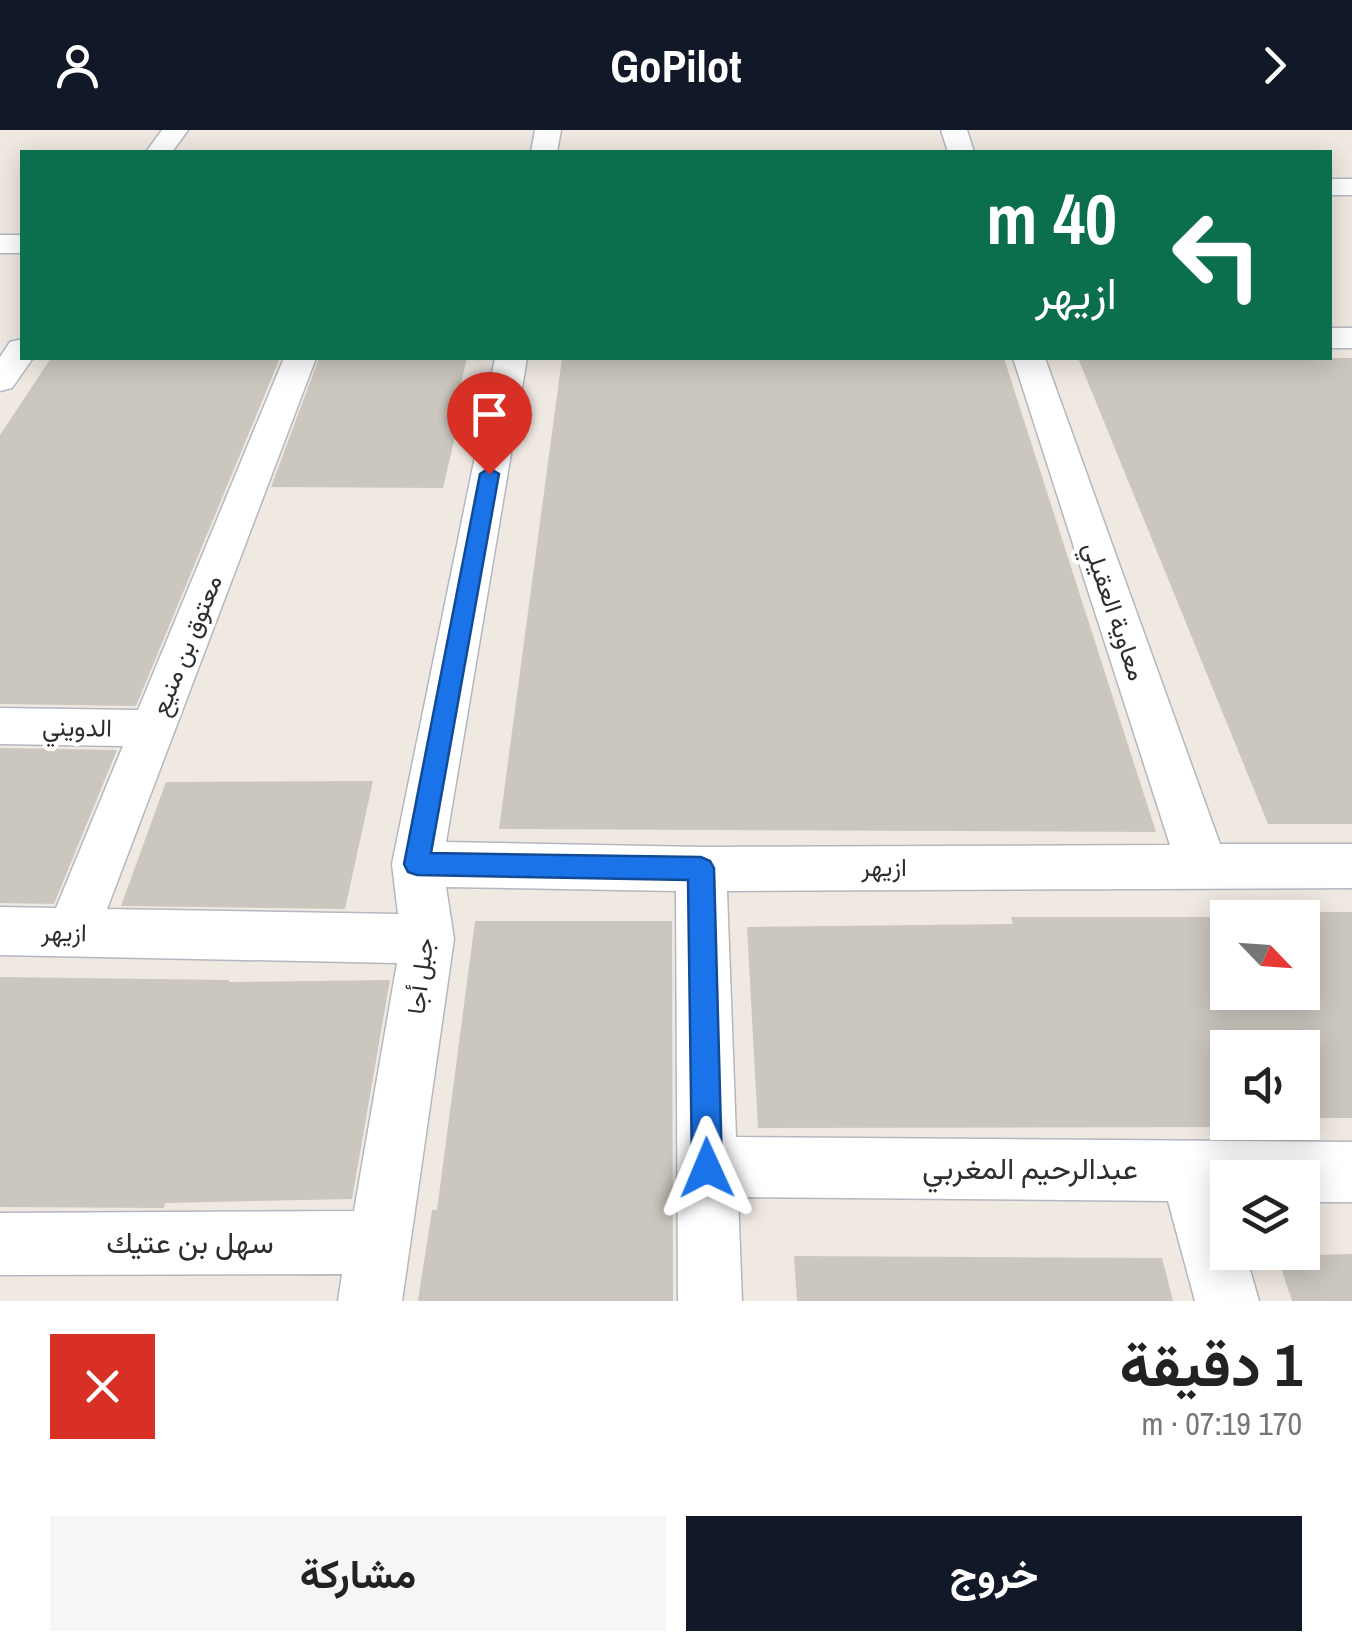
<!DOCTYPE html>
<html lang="ar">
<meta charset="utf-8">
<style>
:root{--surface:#fff;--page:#f6f6f6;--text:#222;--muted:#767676;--accent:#111827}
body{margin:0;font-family:"Archivo Narrow",Vazirmatn,sans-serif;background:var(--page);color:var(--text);direction:rtl;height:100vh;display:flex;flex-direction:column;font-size:38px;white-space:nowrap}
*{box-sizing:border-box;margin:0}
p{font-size:32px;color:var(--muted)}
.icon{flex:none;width:55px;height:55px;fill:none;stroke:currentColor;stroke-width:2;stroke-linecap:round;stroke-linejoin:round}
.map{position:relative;height:1171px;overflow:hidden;direction:ltr}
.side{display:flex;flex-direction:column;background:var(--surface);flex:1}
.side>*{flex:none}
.guide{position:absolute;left:20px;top:20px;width:1312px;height:210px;border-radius:0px;box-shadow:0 5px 25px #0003;direction:rtl;background:#0b6e4f;color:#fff;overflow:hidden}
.needle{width:65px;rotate:115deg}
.buttons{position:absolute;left:1210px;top:770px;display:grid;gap:20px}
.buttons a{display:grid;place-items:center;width:110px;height:110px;border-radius:0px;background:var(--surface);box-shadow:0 5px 25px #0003;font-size:50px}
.pin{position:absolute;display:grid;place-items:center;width:85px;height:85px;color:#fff;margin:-102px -42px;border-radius:50% 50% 50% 0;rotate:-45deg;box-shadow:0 0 10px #0007}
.pin .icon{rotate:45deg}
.me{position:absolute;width:110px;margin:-55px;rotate:359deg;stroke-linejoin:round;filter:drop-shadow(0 0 8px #0008)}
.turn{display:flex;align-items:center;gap:35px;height:210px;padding:0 50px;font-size:45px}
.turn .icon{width:130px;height:130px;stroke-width:2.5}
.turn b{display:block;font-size:70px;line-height:85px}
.round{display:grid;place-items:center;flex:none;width:105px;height:105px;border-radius:0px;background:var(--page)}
.headline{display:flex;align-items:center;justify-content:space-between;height:170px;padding:0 50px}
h1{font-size:60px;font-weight:700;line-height:75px}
.action{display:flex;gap:20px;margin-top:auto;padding:20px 50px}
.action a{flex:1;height:115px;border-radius:0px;background:var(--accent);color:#fff;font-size:40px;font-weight:700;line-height:115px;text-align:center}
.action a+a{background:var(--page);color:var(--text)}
header{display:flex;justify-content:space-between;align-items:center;height:130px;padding:0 50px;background:var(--accent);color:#fff;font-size:45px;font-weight:700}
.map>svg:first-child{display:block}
.building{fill:#cbc7bf}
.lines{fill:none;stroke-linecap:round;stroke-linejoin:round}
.street-casing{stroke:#b4b7c1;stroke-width:3}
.street{fill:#fff;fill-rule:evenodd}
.route{fill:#1a73e8;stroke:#114b97;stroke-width:2.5}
.labels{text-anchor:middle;stroke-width:8;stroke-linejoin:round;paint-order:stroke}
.street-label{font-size:25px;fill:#2e2e2e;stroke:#fff}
.near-street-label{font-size:30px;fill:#2e2e2e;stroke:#fff}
</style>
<header><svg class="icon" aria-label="forward" viewBox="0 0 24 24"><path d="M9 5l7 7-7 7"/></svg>GoPilot<svg class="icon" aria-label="person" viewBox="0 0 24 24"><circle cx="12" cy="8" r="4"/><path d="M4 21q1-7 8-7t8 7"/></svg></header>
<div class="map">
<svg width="1352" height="1171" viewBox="0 0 1352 1171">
<rect width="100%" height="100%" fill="#efe9e1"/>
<g class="building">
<polygon points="51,228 280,228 136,576 0,574 0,305"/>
<polygon points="319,228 467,228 451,294 458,294 443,358 271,357"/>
<polygon points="562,228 1004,228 1156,702 499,699"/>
<polygon points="1078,228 1352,228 1352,694 1268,694"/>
<polygon points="0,618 117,620 54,774 0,773"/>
<polygon points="373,651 345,779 121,776 166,652"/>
<polygon points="1302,782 1352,782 1352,988 1302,988 1302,918 1228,918 1228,997 758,998 747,797 1013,794 1011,787 1228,787 1228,862 1302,862"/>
<polygon points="475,791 672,791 673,1171 418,1171 432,1080 437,1080"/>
<polygon points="0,847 229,850 229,852 390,850 352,1069 165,1073 164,1078 0,1077"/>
<polygon points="1352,1124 1352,1171 1292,1171 1277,1126"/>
<polygon points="794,1126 1162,1128 1173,1171 797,1171"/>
</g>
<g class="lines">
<g class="street-casing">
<g id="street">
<polygon points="162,0 188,0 172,22 146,22"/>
<polygon points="535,0 561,0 557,22 531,22"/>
<polygon points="941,0 967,0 974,22 948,22"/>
<rect x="1330" y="49" width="22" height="16"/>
<rect x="0" y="105" width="22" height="18"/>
<rect x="1330" y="198" width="22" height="20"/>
<polygon points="22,209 22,228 33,228 12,258 0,261 0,227 10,212"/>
<polygon points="284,228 316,228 107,779 398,784 392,734 495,228 527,228 446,712 701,717 1170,715 1013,228 1045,228 1220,714 1352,714 1352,758 727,761 736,1007 1352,1012 1352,1072 1302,1072 1302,1048 1228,1048 1228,1122 1245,1122 1259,1171 1195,1171 1168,1071 738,1067 742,1171 678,1171 676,761 446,757 454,809 402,1171 338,1171 342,1144 0,1145 0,1083 354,1081 397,833 0,825 0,777 56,778 123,616 0,614 0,578 138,580"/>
</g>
</g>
<use href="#street" class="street"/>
</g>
<polygon class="route" points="489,338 499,344 431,723 701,727 710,731 714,738 722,1038 718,1048 707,1053 696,1048 692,1038 688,750 417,745 408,742 404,734 480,344"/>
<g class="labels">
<g class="street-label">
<text transform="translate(1115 481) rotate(71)" y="9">معاوية العقيلي</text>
<text transform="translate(186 515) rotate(-68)" y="9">معتوق بن منيع</text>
<text transform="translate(77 597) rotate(1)" y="9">الدويني</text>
<text x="884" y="746">ازيهر</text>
<text transform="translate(64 802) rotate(1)" y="9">ازيهر</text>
<text transform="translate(420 846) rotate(-83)" y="9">جبل أجا</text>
</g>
<g class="near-street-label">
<text x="1030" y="1049">عبدالرحيم المغربي</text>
<text x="190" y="1123">سهل بن عتيك</text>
</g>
</g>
</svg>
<div class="buttons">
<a><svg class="needle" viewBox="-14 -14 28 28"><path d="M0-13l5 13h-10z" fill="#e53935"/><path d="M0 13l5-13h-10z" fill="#767676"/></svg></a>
<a><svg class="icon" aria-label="sound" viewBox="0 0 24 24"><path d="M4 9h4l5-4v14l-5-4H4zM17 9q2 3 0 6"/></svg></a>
<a><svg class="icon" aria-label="layers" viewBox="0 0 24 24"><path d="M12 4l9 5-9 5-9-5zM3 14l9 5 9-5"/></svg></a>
</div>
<div class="pin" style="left:489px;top:344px;background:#d93025"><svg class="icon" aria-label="arrive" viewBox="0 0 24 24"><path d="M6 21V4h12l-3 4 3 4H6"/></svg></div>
<svg class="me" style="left:707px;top:1038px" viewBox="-20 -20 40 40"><path d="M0-17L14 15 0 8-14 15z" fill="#1a73e8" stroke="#fff" stroke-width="4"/></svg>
<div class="guide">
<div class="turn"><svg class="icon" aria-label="left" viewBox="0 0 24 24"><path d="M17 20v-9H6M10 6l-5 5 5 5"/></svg><div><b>40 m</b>ازيهر</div></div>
</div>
</div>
<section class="side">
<div class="headline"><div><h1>1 دقيقة</h1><p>170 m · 07:19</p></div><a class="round" style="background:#d93025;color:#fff"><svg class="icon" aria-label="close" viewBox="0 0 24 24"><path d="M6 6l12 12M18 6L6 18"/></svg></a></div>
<div class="action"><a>خروج</a><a>مشاركة</a></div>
</section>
